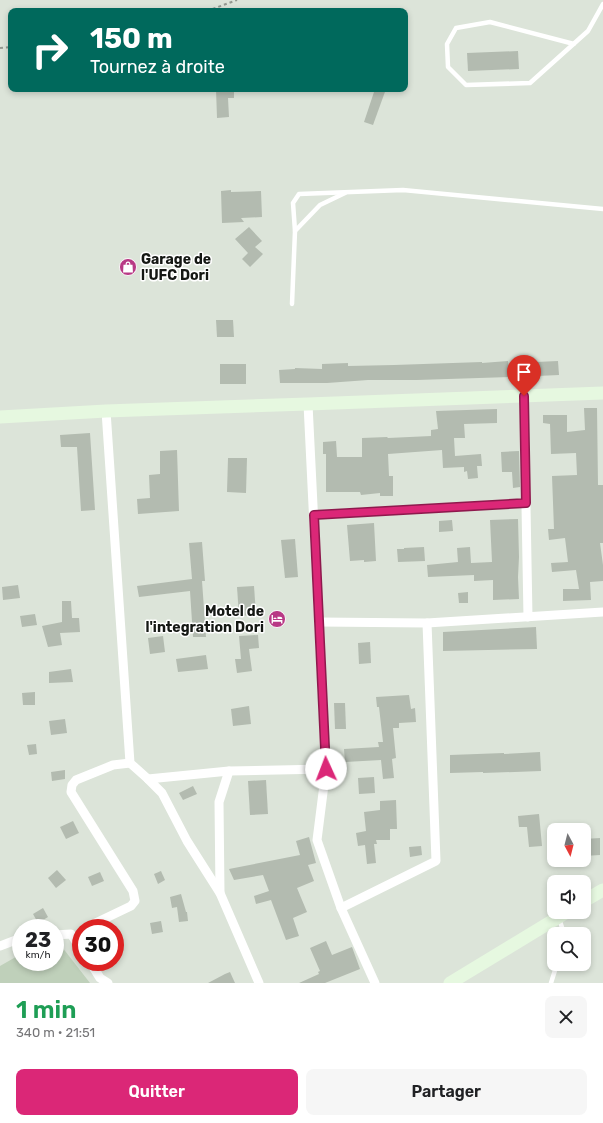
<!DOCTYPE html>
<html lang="fr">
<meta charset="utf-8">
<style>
:root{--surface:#fff;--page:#f6f6f6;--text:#202124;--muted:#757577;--accent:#db2777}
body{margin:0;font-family:Rubik,sans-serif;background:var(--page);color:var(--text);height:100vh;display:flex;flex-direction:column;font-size:15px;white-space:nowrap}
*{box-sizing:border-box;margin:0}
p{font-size:13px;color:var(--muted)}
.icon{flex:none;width:22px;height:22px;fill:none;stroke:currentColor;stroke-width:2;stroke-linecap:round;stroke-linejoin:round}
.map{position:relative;height:983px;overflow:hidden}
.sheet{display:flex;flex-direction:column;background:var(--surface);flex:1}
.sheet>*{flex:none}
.guide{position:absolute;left:8px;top:8px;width:400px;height:84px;border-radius:8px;box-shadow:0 2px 6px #0003;background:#00695c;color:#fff;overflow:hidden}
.needle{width:26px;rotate:173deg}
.tools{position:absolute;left:547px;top:823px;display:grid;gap:8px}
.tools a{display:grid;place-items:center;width:44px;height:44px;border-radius:8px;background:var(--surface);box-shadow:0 2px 6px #0003;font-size:20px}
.speed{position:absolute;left:12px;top:919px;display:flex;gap:8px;font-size:20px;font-weight:700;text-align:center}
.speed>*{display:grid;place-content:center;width:52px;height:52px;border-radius:50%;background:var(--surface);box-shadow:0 2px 6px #0003;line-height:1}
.speed small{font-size:10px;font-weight:400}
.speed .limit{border:6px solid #d22;background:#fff;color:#111}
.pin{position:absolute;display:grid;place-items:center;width:34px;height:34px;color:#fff;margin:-41px -17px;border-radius:50% 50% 50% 0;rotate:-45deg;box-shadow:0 0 4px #0007}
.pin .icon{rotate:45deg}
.me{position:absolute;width:44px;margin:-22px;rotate:358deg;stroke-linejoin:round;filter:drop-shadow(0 0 3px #0008)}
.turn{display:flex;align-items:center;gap:14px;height:84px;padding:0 16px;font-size:18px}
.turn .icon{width:52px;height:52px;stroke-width:2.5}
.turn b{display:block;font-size:28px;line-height:34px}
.round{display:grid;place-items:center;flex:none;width:42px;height:42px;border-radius:8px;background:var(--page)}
.headline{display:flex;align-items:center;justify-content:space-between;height:68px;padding:0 16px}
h1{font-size:24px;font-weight:600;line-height:30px;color:#1e9e55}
.cta{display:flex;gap:8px;margin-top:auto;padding:8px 16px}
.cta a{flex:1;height:46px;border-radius:8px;background:var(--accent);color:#fff;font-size:16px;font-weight:600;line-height:46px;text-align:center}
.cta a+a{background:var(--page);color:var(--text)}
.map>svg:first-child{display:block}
.green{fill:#bfd0ba}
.building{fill:#b3bbb0}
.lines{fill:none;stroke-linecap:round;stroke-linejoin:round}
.path{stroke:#929890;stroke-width:2;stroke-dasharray:3 3;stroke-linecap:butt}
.lane{stroke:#fff;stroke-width:4.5}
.street{stroke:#fff;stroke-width:9}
.secondary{stroke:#e6f8e0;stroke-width:13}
.route-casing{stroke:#8e194d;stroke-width:10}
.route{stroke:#db2777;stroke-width:7}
.labels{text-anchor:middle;stroke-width:3;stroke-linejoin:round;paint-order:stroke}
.poi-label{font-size:14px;font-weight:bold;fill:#151814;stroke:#fff;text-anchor:start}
</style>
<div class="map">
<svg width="603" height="983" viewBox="0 0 603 983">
<rect width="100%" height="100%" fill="#dce4d9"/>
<polygon class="green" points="55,947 62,947 90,983 0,983 0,966 21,954 21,962 55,962"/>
<g class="building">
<polygon points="518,51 519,69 468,71 467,53"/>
<polygon points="216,89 234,89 234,98 228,98 229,117 217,118"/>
<polygon points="375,89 386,89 373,125 364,122"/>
<polygon points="231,190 231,192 261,191 262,217 241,218 244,222 222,223 221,191"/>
<polygon points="249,227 262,241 255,247 263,254 250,267 242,259 248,253 235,239"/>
<polygon points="216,320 233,320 234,337 217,337"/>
<polygon points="508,361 510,377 417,380 368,380 327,383 280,383 279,370 295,369 295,368 322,369 322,364 348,363 348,366 394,365 482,362 482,363"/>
<polygon points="558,361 559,375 537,376 536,362"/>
<rect x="220" y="364" width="26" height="20"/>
<polygon points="584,408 597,408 598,485 603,485 603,543 600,543 603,565 603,581 590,582 591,600 563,601 563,589 579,589 576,570 552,572 551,563 568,562 565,538 549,540 548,529 554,529 552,476 577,475 576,453 551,454 550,424 543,423 543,415 567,415 567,432 585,430"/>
<polygon points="497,409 497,423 464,424 465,438 454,438 455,456 481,454 482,466 477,466 478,478 468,479 467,471 464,472 464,467 443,468 442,450 388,454 389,476 393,476 393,496 380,496 380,493 361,495 360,492 326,492 326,454 323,454 323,442 336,441 337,457 362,457 362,438 387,437 388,438 431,436 431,430 438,429 436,411"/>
<polygon points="90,433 95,510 81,511 77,447 61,447 60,435"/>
<polygon points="177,450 179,511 138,514 137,499 150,498 149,475 160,474 160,451"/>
<polygon points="519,451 520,487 513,488 512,472 502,472 501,452"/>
<polygon points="228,458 247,458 246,493 227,492"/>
<polygon points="518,519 519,557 518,577 519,599 493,600 493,580 474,581 474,575 428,577 427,565 458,562 457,548 470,547 471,563 492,562 490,520"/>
<polygon points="452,520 453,531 439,532 439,521"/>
<polygon points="374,523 376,561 364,562 364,560 350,561 347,525"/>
<polygon points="295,539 298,577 285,578 281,540"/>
<polygon points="202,542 205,581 202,581 206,637 193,637 190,591 139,597 137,586 192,579 189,543"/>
<polygon points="424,547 425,561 398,562 397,549 404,549 404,548"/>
<polygon points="18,585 20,598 3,600 2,587"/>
<polygon points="254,586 256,615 239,616 237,587"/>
<polygon points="468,592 468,603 459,603 458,593"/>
<polygon points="62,601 71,601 72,618 79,618 80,632 60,633 62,645 48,647 42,626 62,622"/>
<polygon points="35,614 37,625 22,627 20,616"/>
<polygon points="536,627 537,649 443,651 443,632"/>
<polygon points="258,635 259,648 249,649 252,671 237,673 235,659 241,659 239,636"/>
<polygon points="163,636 165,652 150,654 148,638"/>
<polygon points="370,642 371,663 359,664 358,643"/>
<polygon points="206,655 208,669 178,672 176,659"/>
<polygon points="71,669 73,682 49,683 49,672"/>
<polygon points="35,692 35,705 23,705 22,693"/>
<polygon points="409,695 411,709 415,708 416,722 399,723 399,728 393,728 396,758 392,759 394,778 383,779 381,760 345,762 344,749 379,747 378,742 383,742 379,707 377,707 376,697"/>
<polygon points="334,703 345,703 346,729 335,729"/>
<polygon points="249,706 251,724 233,726 231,709"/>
<polygon points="65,719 67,733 51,735 49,721"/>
<polygon points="36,744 37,754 29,755 27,745"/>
<polygon points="540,752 541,771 483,773 483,772 450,773 450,755 504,753 504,754"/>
<polygon points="65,770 65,779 52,781 51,772"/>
<polygon points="374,777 375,793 359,794 358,778"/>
<polygon points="266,780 268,814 250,815 248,781"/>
<polygon points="193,786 197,794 183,800 179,793"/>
<polygon points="396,800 397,829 390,829 390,840 376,840 377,844 374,844 376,863 367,864 365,845 358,846 356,833 366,831 364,812 380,810 380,801"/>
<polygon points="539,814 542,846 529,847 527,827 519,827 518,816"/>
<polygon points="73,821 79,833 66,839 60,827"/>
<polygon points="309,837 316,863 308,865 314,881 297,888 307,912 293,918 299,936 286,940 271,900 256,904 254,896 269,891 263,875 234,880 229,869 300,855 296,841"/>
<polygon points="600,838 600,855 584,856 584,839"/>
<polygon points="421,846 422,855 410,857 409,847"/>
<polygon points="57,870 66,880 56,888 48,878"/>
<polygon points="161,871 165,880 158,884 154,874"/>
<polygon points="100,872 104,881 92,886 88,877"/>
<polygon points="181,894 186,912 187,912 188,921 179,922 177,907 172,908 170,897"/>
<polygon points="43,908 48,917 38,923 33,914"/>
<polygon points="161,921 163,932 152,934 150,923"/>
<polygon points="326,941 332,955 352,947 360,969 325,983 299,983 319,974 318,972 320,971 310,948"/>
<polygon points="230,972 235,983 208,983 225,974"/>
</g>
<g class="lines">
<g class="path">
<polyline points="207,11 237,0"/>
<polyline points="0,48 11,47"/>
</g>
<g class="lane">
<polyline points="574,44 490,22 456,28 447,44 448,67 466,85 530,83 588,31 603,4"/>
<polyline points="295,231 293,203 299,194 403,190 603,209"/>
<polyline points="292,304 295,231 320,205 345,193"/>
<polyline points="559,918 564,934"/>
<polyline points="551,983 557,964"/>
</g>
<g class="street">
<polyline points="524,396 528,617"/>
<polyline points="308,404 326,769 317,840 341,908 375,983"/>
<polyline points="106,411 130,763 148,779 162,793 187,841 220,893 259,983"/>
<polyline points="314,515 526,503"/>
<polyline points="319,622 427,623"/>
<polyline points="148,779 229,771 326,769"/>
<polyline points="220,893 219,802 229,771"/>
<polyline points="341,908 436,861 427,623 603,612"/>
<polyline points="85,928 131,906 135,901 133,891 71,792 72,785 76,780 113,765 130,763"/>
<polyline points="55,935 71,934 81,949"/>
<polyline points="0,946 21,938"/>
<polyline points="90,962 100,978 108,983"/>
</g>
<g class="secondary">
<polyline points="0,417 106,411 308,404 603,393"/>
<polyline points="584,901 603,890"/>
<polyline points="450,983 567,912"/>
</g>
</g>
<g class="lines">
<g class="route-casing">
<polyline id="route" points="326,769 314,515 526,503 524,396"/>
</g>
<use href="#route" class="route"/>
</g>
<defs>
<g id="shop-disc" transform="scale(0.9)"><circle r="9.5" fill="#b83985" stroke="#fff"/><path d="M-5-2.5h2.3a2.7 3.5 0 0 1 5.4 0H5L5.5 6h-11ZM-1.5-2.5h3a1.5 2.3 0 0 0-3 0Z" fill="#fff"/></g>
<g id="hotel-disc" transform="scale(0.9)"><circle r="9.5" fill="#b83985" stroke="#fff"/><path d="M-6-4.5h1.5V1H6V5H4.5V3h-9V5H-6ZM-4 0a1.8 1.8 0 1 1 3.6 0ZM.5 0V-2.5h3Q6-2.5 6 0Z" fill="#fff"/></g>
</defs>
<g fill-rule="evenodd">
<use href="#shop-disc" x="128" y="267"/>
<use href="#hotel-disc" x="277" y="619"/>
</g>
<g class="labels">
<g class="poi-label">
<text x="141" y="264">Garage de<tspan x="141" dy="16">l'UFC Dori</tspan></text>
<text x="264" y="616" text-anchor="end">Motel de<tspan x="264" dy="16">l'integration Dori</tspan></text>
</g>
</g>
</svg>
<div class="tools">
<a><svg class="needle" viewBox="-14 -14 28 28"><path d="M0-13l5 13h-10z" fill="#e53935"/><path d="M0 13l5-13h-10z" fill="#757577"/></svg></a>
<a><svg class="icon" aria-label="sound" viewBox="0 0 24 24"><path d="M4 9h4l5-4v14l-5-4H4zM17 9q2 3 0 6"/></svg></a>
<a><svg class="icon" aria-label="search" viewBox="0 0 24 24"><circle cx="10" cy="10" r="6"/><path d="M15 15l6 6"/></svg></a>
</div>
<div class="speed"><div>23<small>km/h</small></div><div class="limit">30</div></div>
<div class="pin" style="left:524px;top:396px;background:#d93025"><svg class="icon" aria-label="arrive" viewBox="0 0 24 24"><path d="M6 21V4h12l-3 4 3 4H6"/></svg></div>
<svg class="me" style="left:326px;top:769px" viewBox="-20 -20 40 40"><circle r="19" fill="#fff"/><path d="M0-13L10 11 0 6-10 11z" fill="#db2777"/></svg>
<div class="guide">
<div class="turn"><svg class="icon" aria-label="right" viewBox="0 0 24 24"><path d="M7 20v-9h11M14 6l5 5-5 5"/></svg><div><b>150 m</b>Tournez à droite</div></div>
</div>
</div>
<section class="sheet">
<div class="headline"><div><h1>1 min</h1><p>340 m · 21:51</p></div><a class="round"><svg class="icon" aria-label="close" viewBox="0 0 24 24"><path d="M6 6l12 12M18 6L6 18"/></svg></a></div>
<div class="cta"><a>Quitter</a><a>Partager</a></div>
</section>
